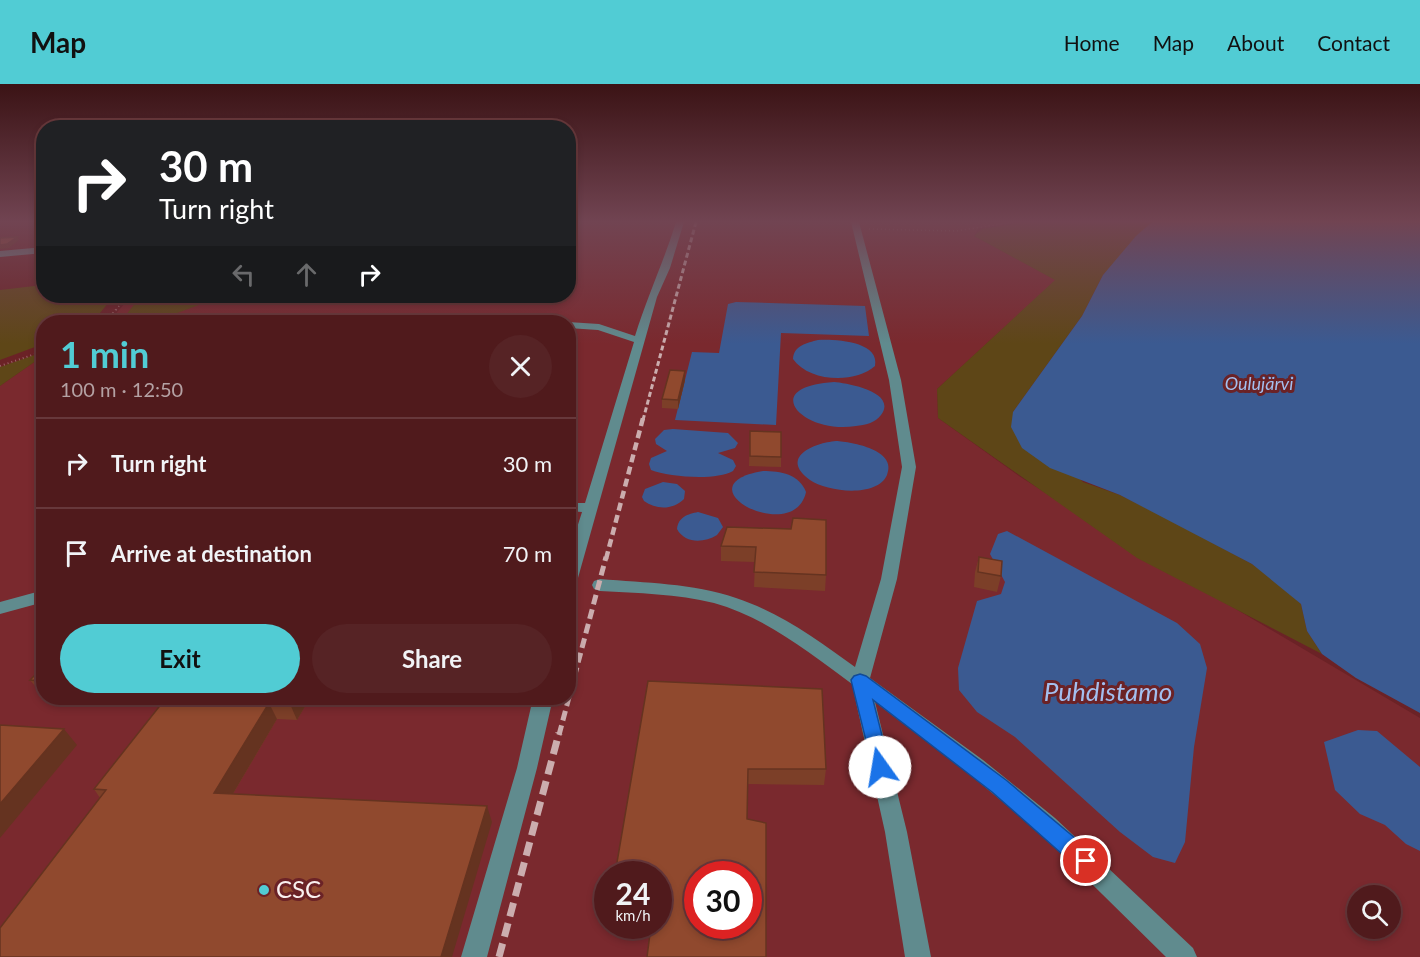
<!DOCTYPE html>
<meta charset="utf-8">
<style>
:root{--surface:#501a1c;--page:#562325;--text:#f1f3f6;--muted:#b4a1a3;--line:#67383b;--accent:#51ccd4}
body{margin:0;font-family:Lato,sans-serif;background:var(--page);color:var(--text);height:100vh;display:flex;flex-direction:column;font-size:22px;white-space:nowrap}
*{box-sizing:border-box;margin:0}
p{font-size:20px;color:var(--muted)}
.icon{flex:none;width:33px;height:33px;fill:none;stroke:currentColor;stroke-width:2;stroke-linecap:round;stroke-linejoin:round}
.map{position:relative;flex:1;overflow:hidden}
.sheet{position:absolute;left:36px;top:231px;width:540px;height:390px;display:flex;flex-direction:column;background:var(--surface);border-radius:24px;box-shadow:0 3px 9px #0003,0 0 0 2px var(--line)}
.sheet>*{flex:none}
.banner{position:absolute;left:36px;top:36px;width:540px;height:183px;border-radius:24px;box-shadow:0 3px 9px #0003,0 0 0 2px var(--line);background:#202124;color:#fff;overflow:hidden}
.tools{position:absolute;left:1347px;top:801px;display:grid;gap:12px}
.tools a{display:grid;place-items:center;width:54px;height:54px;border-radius:50%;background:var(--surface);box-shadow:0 3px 9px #0003,0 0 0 2px var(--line);font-size:30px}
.speed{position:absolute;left:594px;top:777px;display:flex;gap:12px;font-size:30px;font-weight:700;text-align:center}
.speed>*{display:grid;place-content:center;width:78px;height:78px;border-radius:50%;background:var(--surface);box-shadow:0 3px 9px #0003,0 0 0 2px var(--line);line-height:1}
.speed small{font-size:15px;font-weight:400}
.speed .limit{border:9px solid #d22;background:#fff;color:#111}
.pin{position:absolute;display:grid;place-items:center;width:51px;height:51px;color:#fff;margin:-26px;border:3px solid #fff;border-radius:50%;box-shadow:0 2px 6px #0007}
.me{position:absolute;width:66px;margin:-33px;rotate:347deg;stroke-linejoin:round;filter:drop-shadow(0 0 4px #0008)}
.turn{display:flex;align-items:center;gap:21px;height:126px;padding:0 24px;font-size:27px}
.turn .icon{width:78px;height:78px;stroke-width:2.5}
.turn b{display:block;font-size:42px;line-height:51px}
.lanes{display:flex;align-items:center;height:57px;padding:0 24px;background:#0003;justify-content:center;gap:30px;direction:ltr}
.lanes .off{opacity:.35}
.round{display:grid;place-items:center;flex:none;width:63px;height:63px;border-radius:32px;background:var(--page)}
.head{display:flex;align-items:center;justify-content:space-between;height:102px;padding:0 24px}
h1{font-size:36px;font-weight:700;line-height:45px;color:var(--accent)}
.button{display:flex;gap:12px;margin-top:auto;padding:12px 24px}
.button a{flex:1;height:69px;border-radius:36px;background:var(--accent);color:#111;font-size:24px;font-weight:700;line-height:69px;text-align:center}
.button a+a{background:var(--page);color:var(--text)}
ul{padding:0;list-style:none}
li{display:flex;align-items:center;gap:18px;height:90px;padding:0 24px;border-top:2px solid var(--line)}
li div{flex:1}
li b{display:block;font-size:22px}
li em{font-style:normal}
header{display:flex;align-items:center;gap:36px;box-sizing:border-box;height:84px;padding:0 30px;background:var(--accent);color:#111}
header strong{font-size:28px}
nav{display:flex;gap:33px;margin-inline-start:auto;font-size:21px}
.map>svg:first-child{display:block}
.built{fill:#7a292e;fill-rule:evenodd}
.green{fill:#5e4617}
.water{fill:#3b5a91}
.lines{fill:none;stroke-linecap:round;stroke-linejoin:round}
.path-far1{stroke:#996567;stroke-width:1.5;stroke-dasharray:1 3;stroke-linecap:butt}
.path{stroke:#996567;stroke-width:2;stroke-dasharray:1 3;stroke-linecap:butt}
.minor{fill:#608b8e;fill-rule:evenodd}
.rail-far3{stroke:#cbadae;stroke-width:3;stroke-dasharray:5 3;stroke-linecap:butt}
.rail-far2{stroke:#cbadae;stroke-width:4.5;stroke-dasharray:8 4.5;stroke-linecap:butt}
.rail-far1{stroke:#cbadae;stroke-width:5;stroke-dasharray:10 5;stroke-linecap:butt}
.rail{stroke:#cbadae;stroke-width:7;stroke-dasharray:14 7;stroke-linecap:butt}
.wall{fill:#7c3f28}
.shaded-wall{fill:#653320}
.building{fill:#90492e;stroke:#653320;stroke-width:1.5;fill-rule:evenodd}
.route{fill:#1a73e8;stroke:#114b97;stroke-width:1.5}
.poi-dot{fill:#51ccd4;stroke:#6b2226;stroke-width:2}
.labels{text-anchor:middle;stroke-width:6;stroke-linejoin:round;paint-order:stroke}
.far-water-label{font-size:18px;font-style:italic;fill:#a3bfef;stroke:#6b2226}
.near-poi-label{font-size:24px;fill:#f9f0ef;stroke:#6b2226;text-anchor:start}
.near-water-label{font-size:26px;font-style:italic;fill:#a3bfef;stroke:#6b2226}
</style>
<header>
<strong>Map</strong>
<nav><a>Home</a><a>Map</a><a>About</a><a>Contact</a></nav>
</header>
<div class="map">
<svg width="1420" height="873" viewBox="0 0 1420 873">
<rect width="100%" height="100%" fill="#6b2226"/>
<path class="built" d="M 569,138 L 1024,138 L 979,144 L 974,152 L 1056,196 L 937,305 L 938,334 L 1019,392 L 1119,456 L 1420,634 L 1420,873 L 0,873 L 0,302 L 43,272 L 44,614 L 568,614 L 568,238 L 103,238 L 113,233 L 131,212 L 568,212 ZM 608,790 L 658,790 L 658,842 L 608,842 ZM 698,790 L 748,790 L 748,842 L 698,842 ZM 1358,812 L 1390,812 L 1390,844 L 1358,844 Z"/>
<g class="green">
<polygon points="1024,138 1152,138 1103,191 1082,232 1013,328 1083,398 1120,411 1166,434 1252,480 1280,500 1301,520 1307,547 1322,570 1137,474 938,334 937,305 1055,196 974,152 982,145"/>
<polygon points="43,201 44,212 114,212 95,235 88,238 44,238 43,260 0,276 0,206"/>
<polygon points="141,212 223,212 153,238 113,238 125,232"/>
<polygon points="43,268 43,272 0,302 0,283"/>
</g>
<g class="water">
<polygon points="1152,138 1420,138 1420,629 1356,594 1322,570 1307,547 1301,520 1252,480 1120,411 1050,384 1022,364 1011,343 1013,328 1082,232 1103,191 1136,152"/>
<polygon points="736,218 865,222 869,252 781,249 776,341 675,336 692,268 719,269 728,220"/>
<path d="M 818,256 C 834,255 880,257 875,282 C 855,300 809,298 793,275 C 794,261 807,259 818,256 Z"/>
<path d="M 834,298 C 847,299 898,308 881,331 C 875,339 865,341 856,342 C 805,351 756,303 834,298 Z"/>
<path d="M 673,345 L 728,349 L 738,359 L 735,364 L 718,369 L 733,376 L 736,382 L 733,387 C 716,397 669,393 651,386 L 649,380 L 651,374 L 667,367 L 656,360 L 655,355 L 664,346 Z"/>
<path d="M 836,357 C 852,358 898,366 887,391 C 877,414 827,408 810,396 C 779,373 814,359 836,357 Z"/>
<path d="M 763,387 C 781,387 799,390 806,408 C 794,463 678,401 763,387 Z"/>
<path d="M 663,398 L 677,400 L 685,407 L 684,415 C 673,426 656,426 644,417 L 642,413 L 645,405 Z"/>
<path d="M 698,428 L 718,434 L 723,443 L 717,451 C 704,459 685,460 677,445 C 678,433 688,430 698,428 Z"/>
<polygon points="1007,447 1177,539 1200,560 1207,584 1194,663 1185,758 1175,779 1153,773 1120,748 1015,653 977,628 959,606 958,584 977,517 1001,510 1005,498 990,470 998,450"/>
<polygon points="1358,646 1377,647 1420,683 1420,767 1406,760 1385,741 1360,730 1335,706 1324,658"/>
</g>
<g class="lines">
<g class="path-far1">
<polyline points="869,145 956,147 1014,138"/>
<polyline points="116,226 127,212"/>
</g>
<g class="path">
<polyline points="100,238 109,234 117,224"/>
<polyline points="0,282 44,267"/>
</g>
<g class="minor">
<path d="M 676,138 L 684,138 L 670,184 L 657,213 L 576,501 L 574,505 L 568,506 L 568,472 L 582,428 L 568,427 L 568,419 L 585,419 L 634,258 L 598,246 L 568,244 L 568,238 L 566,238 L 568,238 L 599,240 L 635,252 C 647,213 664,177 676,138 Z"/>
<path d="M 851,138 L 859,138 L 901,296 L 916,383 L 897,495 L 870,594 L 983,676 L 1055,734 L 1193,864 L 1197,873 L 1166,873 L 1039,748 L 968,689 L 875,618 L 907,748 L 931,873 L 905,873 L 885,748 L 852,600 C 810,569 765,533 714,519 C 677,510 638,509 600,507 L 594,505 L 592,501 L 594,497 L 600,495 C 646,499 692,499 736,514 C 779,528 818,556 855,583 L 881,495 L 902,383 L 889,296 Z"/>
<polygon points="44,163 44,169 0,173 0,167"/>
<polygon points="44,506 44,518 0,530 0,518"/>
<polygon points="533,614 553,614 537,684 487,873 461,873 517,684"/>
</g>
<polyline class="rail-far3" points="643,336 696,138"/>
<polyline class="rail-far2" points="606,475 643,334"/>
<polyline class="rail-far1" points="559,651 606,473"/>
<polyline class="rail" points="499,873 559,649"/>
</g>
<g class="wall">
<polygon points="526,212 551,212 548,218 527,218"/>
<polygon points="685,287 685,296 678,325 662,324 662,315"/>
<polygon points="750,347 781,373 781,383 749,382"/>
<polygon points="727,443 826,491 825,507 754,503 755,478 721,477 721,462"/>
<polygon points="979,473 1001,492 997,508 974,503 975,488"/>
<polygon points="44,582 44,613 30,596"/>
<polygon points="648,597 826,685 824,701 748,700 658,842"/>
<polygon points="44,614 94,614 90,619 46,616"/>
<polygon points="166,614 310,614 297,636 277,635 233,710 492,738 100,714 94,705"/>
</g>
<g class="shaded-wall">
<polygon points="17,153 19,156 9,164 0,165 0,161"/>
<polygon points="547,212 551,212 548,218"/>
<polygon points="685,287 685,296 678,325 678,316"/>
<polygon points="85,614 94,614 90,619"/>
<polygon points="293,614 310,614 297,636 290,620"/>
<polygon points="269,619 277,635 224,725 214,709"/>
<polygon points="64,645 77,661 0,754 0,720"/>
<polygon points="487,722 492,738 452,873 441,873"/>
</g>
<g class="building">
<polygon points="17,153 7,160 0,161 0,154"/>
<polygon points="374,232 540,236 539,238 367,238"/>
<polygon points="670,286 685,287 678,316 662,315"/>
<polygon points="750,347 781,348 781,373 750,372"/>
<polygon points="793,434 826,436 826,491 754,488 756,463 721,462 727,443 791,445"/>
<polygon points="979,473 1002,477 1001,492 978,488"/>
<polygon points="44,582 44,597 30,596"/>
<path d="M 648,597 L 822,605 L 826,685 L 748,685 L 747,735 L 766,739 L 766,873 L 647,873 L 651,842 L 658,842 L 658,790 L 615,790 ZM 698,790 L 748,790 L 748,842 L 698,842 Z"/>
<polygon points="166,614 293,614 290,620 269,619 214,709 487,722 441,873 0,873 0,844 106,706 94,705"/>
<polygon points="0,641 64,645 0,720"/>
</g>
<linearGradient id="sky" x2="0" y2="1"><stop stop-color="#3b1315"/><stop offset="0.53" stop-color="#714452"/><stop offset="1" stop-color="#714452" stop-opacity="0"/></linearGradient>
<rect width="1420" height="260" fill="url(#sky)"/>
<polygon class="route" points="860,590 866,592 1006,696 1094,770 1097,777 1094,785 1086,787 1079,785 992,708 873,616 890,683 887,689 880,691 874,689 851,596 854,592"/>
<circle class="poi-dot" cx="264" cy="806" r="6"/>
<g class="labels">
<g class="far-water-label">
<text x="1259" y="306">Oulujärvi</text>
</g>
<g class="near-poi-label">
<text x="276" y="814">CSC</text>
</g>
<g class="near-water-label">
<text x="1108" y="617">Puhdistamo</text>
</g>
</g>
</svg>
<div class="tools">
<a><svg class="icon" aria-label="search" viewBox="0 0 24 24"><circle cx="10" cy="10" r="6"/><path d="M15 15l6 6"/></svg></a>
</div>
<div class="speed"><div>24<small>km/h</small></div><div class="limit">30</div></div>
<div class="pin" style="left:1086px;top:777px;background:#d93025"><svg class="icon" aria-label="arrive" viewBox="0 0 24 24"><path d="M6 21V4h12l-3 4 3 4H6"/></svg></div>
<svg class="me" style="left:880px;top:683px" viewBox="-20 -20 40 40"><circle r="19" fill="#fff"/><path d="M0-13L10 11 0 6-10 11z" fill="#1a73e8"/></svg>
<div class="banner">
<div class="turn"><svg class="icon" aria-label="right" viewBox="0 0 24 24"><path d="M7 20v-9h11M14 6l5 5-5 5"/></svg><div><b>30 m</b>Turn right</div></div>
<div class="lanes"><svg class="icon off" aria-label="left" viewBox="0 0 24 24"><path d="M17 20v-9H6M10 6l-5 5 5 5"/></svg><svg class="icon off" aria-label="ahead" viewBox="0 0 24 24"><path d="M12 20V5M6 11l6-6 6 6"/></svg><svg class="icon" aria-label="right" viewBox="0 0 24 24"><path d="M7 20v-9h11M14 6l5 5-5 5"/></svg></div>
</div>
<section class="sheet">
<div class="head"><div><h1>1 min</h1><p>100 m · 12:50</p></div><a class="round"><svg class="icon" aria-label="close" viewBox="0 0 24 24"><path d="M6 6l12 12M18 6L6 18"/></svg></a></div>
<ul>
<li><svg class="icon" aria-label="right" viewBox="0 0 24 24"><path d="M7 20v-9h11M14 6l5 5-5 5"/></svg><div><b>Turn right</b></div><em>30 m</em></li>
<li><svg class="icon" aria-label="arrive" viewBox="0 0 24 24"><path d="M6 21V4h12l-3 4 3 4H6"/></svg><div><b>Arrive at destination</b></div><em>70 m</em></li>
</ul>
<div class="button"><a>Exit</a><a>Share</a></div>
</section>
</div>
